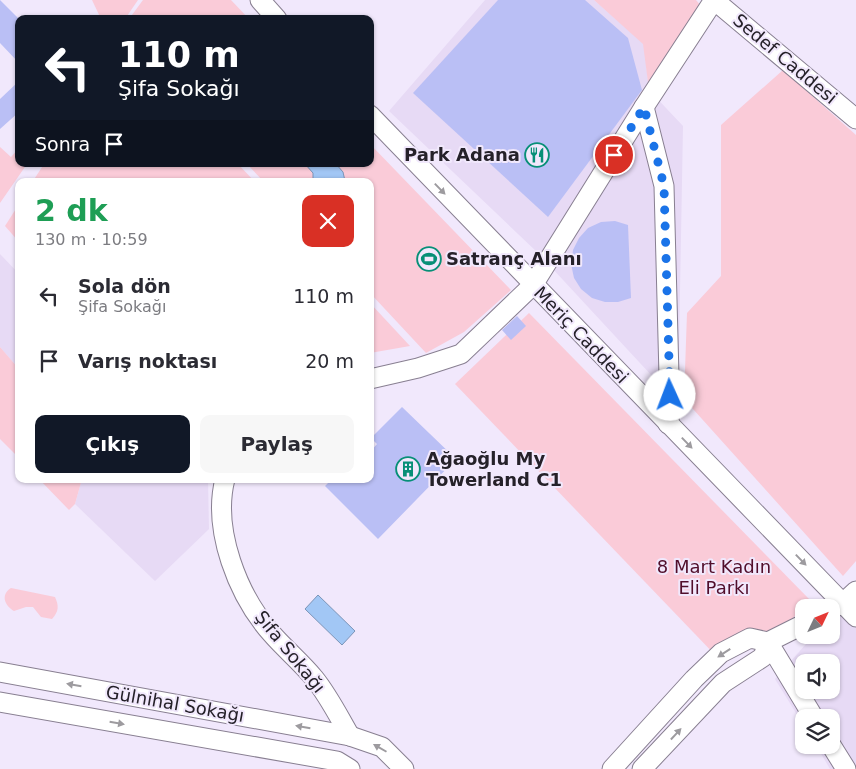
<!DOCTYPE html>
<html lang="tr">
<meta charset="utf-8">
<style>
:root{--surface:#fff;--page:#f7f7f7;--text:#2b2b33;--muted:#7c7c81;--accent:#111827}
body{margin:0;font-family:"DejaVu Sans",sans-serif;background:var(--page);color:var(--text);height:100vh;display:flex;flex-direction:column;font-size:19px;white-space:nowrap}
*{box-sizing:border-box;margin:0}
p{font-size:16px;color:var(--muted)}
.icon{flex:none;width:28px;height:28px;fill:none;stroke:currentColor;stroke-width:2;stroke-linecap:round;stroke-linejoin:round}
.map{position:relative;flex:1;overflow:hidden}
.panel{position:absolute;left:15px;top:178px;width:359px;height:305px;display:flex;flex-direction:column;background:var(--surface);border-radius:10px;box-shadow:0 1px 4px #0004}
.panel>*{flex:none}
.guide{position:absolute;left:15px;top:15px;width:359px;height:152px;border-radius:10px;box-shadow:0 1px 4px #0004;background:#111827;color:#fff;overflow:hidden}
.needle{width:32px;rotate:47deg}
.buttons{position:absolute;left:795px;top:599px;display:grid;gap:10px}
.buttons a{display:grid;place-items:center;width:45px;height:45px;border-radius:10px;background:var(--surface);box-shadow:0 1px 4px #0004;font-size:25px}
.pin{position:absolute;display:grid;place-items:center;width:42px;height:42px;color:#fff;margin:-21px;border:2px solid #fff;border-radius:50%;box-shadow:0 1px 5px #0007}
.me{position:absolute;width:55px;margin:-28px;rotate:358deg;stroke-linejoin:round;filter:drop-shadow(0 0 4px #0008)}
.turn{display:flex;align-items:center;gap:18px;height:105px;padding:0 20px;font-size:22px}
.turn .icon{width:65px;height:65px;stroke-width:2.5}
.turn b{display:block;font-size:35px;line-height:42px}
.then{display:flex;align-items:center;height:48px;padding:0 20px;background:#0003;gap:10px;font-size:19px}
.round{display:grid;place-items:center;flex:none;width:52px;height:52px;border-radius:10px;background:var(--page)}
.overview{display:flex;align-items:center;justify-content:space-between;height:85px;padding:0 20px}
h1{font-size:30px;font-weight:800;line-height:38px;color:#1e9e55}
.primary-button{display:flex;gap:10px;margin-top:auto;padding:10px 20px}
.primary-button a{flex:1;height:58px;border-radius:10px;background:var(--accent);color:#fff;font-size:20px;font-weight:800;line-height:58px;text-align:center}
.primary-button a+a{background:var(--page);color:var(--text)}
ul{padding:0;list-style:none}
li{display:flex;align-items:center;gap:15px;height:65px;padding:0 20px}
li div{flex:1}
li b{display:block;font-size:19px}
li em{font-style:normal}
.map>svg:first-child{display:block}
.built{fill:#e7daf5;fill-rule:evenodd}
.green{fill:#facbd8}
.water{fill:#a2c7f5;stroke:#7c95b8}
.building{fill:#babff5}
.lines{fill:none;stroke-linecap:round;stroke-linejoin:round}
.minor-casing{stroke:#887f91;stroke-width:21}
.minor{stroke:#fff;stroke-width:19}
.oneway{fill:#9d9b9f}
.route{stroke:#1a73e8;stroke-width:9;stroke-dasharray:0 16.2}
.labels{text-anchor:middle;stroke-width:4;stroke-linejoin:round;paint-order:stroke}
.street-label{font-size:18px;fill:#252129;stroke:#f1e8fc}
.poi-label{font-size:18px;font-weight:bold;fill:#252129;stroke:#f1e8fc;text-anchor:start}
.park-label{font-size:18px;fill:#510e2b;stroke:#f1e8fc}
</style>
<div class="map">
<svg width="856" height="769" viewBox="0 0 856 769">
<rect width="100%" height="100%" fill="#f1e8fc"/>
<g class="built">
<polygon points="485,0 594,0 644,44 649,90 683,126 678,404 538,253 389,111"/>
<polygon points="0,254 19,274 19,369 0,347"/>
<polygon points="82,479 208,479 209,529 155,581 75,504"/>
<path d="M 843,603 L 856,617 L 856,769 L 830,769 L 816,745 L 831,745 L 831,718 L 804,718 L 804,726 L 775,679 L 814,635 L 831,635 L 831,616 ZM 804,662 L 831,662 L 831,690 L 804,690 Z"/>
</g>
<g class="green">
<polygon points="92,0 138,0 125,19 101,19"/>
<polygon points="143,0 231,0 249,19 129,19"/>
<polygon points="594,0 696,0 701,6 649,90 643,44"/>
<polygon points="783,70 856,135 856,561 843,576 684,399 687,313 721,276 721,125"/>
<polygon points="370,144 511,290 464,332 426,353 370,293 370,181 263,181 247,164 370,164"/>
<polygon points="0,147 11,157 19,148 19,164 27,164 0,203"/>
<polygon points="44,164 238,164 254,181 33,181"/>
<polygon points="19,204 19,242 5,226"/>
<polygon points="370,303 410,346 370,353"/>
<polygon points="529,313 811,601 783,627 718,658 455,384"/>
<polygon points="0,347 19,369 19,458 0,439"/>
<polygon points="39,479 82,479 75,504 69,510"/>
<path d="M 11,588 L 55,597 C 59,606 59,611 52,619 L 41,617 L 33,607 L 26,607 L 14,611 C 5,606 0,595 11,588 Z"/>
</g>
<g class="water">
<polygon points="305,164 336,164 343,172 345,181 313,181 313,173"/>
<polygon points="318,595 355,631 342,645 305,609"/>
</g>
<g class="building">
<polygon points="0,0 19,19 19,63 0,43"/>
<polygon points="498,0 585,0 628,38 642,90 548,217 413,93"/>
<polygon points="19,81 19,112 0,129 0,99"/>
<polygon points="615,221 628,225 631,298 618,302 605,302 592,298 581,289 574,278 571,264 573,250 579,238 588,228 601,222"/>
<polygon points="517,316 526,326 511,340 502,330"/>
<polygon points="402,407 456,459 378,539 325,486 332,479 370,479 370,452 377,444 371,438"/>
</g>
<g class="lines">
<g class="minor-casing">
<g id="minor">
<polyline points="260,0 277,19"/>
<polyline points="714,0 856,119"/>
<polyline points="644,107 664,186 670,414 668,424"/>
<polyline points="370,115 856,617"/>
<polyline points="370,379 418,368 461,354 533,285 644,107 714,0"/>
<path d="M 225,479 C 212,530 238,596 272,634 C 285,649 301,662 314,678 C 328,695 339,717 350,736"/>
<polyline points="831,609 843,603 856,591"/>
<polyline points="768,642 814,718"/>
<polyline points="0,672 350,736 382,747 404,769"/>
<polyline points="0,702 337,761 350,769"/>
<polyline points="831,745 846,769"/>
<polyline points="612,769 694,679 721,653 750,638 768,642 804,624"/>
<polyline points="642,769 723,683 763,657 768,642"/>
</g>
</g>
<use href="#minor" class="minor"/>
</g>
<defs><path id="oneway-solid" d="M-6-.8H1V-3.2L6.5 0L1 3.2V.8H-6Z" transform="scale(1.25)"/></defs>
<g class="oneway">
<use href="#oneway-solid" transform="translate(440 189) rotate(46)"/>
<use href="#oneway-solid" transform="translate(687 443) rotate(46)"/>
<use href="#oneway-solid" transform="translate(801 560) rotate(46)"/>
<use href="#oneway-solid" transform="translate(724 653) rotate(147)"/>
<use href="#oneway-solid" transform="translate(74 685) rotate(-170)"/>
<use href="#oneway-solid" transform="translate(117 723) rotate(10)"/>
<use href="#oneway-solid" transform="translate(303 727) rotate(-170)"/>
<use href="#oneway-solid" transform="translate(676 734) rotate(-47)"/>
<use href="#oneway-solid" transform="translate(380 748) rotate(-150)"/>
</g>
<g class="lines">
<polyline class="route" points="614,155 644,107 664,186 670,395"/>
</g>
<defs>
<g id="restaurant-ring" transform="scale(1.25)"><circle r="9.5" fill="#f1e8fc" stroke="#078f77" stroke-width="1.5"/><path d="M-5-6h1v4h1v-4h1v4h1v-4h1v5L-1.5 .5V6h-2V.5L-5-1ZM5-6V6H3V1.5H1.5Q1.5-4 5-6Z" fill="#078f77"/></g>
<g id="stadium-ring" transform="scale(1.25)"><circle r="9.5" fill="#f1e8fc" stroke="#078f77" stroke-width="1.5"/><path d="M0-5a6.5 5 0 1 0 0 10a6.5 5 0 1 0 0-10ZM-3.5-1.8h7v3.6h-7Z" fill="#078f77"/></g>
<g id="building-ring" transform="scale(1.25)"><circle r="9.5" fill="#f1e8fc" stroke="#078f77" stroke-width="1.5"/><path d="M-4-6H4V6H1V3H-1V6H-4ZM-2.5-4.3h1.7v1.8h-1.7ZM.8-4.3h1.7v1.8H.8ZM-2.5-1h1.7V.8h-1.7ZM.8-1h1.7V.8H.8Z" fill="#078f77"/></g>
</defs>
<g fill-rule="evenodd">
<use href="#restaurant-ring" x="537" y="155"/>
<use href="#stadium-ring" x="429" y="259"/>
<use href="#building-ring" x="408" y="469"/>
</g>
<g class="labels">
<g class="street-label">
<text transform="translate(785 59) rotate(40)" y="6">Sedef Caddesi</text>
<text transform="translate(581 335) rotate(46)" y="6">Meriç Caddesi</text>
<text transform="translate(290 652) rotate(51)" y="6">Şifa Sokağı</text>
<text transform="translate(175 704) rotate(10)" y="6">Gülnihal Sokağı</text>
</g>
<g class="poi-label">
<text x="520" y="161" text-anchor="end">Park Adana</text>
<text x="446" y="265">Satranç Alanı</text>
<text x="426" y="465">Ağaoğlu My<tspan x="426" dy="21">Towerland C1</tspan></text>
</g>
<g class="park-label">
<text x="714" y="573">8 Mart Kadın<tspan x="714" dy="21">Eli Parkı</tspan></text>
</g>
</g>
</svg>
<div class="buttons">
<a><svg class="needle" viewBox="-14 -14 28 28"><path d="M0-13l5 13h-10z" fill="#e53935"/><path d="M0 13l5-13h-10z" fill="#7c7c81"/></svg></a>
<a><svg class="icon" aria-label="sound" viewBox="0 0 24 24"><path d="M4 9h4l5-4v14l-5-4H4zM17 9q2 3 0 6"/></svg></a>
<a><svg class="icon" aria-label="layers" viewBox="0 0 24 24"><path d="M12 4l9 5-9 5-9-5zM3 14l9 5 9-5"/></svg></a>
</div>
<div class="pin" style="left:614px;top:155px;background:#d93025"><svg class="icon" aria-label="arrive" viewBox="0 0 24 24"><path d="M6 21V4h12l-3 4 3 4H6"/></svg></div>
<svg class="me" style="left:670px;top:395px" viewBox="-20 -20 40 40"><circle r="19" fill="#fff"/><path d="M0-13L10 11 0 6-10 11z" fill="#1a73e8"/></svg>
<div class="guide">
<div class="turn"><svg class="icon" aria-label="left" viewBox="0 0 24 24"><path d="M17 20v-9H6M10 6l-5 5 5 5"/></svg><div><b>110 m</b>Şifa Sokağı</div></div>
<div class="then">Sonra<svg class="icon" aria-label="arrive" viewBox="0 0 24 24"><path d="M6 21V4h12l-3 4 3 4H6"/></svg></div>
</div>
<section class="panel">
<div class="overview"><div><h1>2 dk</h1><p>130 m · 10:59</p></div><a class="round" style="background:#d93025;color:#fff"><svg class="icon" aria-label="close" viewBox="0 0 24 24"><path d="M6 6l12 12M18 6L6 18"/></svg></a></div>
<ul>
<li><svg class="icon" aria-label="left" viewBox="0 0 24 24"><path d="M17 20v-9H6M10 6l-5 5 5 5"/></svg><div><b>Sola dön</b><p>Şifa Sokağı</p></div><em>110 m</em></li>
<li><svg class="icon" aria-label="arrive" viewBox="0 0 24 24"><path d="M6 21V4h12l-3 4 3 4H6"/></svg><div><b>Varış noktası</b></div><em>20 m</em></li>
</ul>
<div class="primary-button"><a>Çıkış</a><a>Paylaş</a></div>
</section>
</div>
